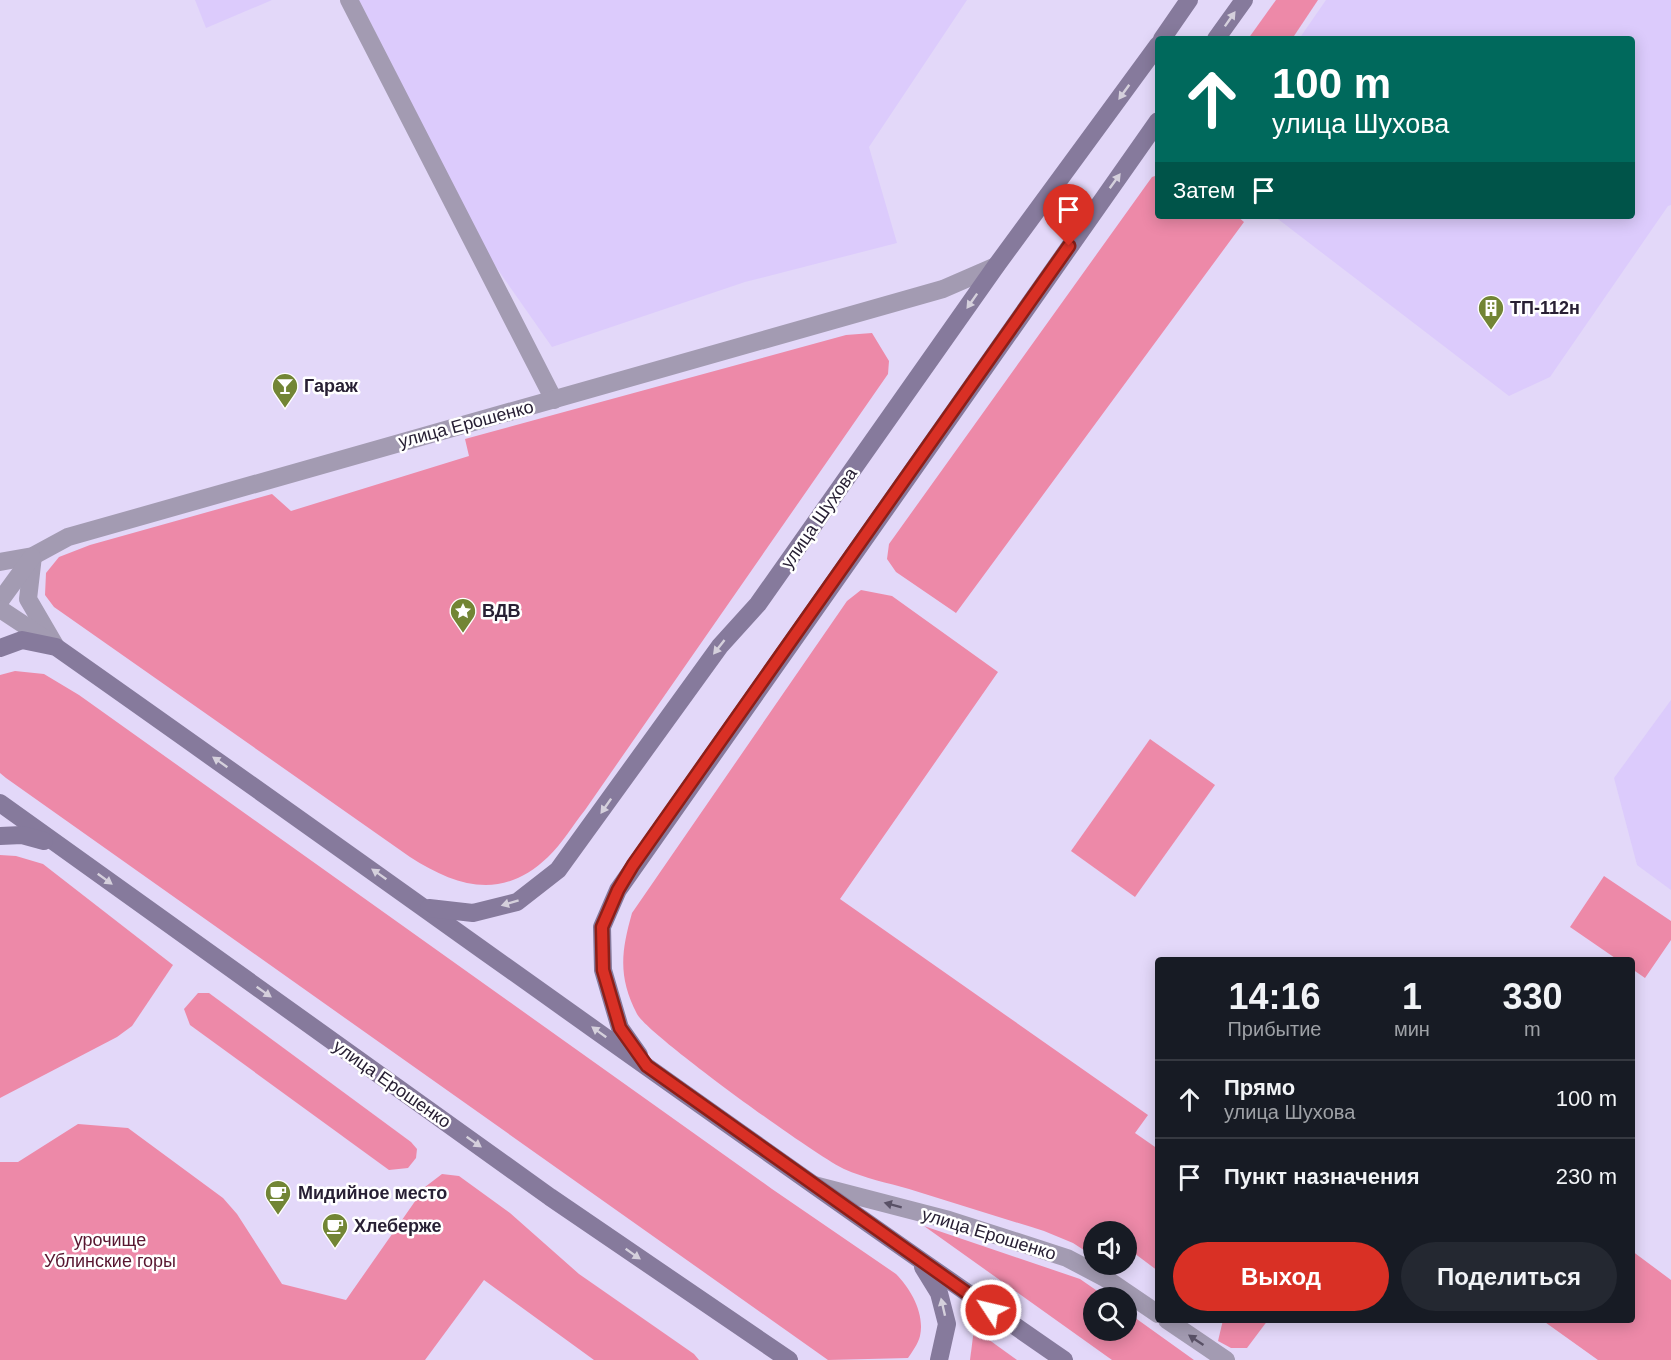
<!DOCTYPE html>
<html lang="ru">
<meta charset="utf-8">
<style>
:root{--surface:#171b24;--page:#242831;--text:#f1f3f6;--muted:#9ea1a6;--line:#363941;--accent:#d93025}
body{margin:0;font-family:Helvetica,sans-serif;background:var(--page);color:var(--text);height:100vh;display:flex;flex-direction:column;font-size:22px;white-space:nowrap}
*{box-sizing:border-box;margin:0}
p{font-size:20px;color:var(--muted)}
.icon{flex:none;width:33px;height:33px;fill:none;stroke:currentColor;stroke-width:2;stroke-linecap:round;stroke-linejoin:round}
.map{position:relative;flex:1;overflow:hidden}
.drawer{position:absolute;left:1155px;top:957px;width:480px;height:366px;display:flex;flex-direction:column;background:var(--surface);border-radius:6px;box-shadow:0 3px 15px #0003}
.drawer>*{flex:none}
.guide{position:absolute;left:1155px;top:36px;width:480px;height:183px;border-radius:6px;box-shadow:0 3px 15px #0003;background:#00695c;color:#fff;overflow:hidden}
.controls{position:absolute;left:1083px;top:1221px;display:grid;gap:12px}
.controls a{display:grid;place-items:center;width:54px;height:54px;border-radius:50%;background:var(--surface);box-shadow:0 3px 15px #0003;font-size:30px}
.pin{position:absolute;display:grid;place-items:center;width:51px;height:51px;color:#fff;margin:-62px -26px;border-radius:50% 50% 50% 0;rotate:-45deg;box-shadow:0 0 6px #0007}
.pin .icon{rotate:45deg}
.me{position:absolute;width:66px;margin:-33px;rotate:305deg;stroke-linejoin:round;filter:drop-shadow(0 0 4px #0008)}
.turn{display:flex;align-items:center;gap:21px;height:126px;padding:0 18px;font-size:27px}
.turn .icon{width:78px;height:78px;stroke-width:2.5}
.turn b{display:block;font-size:42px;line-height:51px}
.then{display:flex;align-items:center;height:57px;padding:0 18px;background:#0003;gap:12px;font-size:22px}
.eta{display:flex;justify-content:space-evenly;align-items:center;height:102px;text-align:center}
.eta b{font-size:36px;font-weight:700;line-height:42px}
.button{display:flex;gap:12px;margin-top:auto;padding:12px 18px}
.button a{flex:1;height:69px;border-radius:36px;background:var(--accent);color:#fff;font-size:24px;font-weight:700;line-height:69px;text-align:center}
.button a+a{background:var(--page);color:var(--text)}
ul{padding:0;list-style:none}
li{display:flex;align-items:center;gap:18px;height:78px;padding:0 18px;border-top:2px solid var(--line)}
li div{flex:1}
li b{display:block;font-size:22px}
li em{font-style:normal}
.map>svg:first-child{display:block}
.built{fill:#dccbfc}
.green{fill:#ed89a8}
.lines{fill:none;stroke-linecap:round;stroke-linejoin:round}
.street{stroke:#a39bb2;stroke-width:18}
.secondary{stroke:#867a9c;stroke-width:18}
.oneway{fill:#d5d0dc}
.oneway2{fill:#595166}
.route-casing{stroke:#8d1f18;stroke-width:15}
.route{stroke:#d93025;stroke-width:10}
.labels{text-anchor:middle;stroke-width:5;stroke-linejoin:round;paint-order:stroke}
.poi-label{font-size:18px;font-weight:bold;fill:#282034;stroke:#fff;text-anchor:start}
.street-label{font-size:18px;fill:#282034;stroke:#fff}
.park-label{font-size:18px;fill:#58152f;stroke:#fff}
</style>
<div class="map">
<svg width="1671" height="1360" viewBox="0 0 1671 1360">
<rect width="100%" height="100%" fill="#e3d8f9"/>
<g class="built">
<polygon points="195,0 272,0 206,28"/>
<polygon points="359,0 967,0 869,147 897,243 745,282 552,347 491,260"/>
<polygon points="1326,0 1671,0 1671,205 1668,206 1550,377 1509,396 1274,216 1632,216 1632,39 1299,39"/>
<polygon points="1671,700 1671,890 1637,865 1614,778"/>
</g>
<g class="green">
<polygon points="1276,0 1318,0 1292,39 1248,39"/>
<polygon points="1158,175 1158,216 1237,216 1244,222 956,613 896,572 887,559 889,544 1152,177"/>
<path d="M 872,333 L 889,361 L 888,374 L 585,810 C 573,825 562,844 548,857 C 502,901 457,887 410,857 L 54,607 L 45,595 L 46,573 L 59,557 L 90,545 L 272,494 L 291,511 L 469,456 L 465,439 L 846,335 Z"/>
<path d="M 861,590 L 892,596 L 998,672 L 840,899 L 1148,1115 L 1135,1133 L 1158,1149 L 1158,1271 L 1130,1250 L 1127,1253 L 1126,1232 L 1094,1232 L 1093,1256 L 1073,1243 L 1044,1231 C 999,1217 954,1203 909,1189 C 888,1183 864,1178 844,1169 C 817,1157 648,1035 637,1014 C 618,977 621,952 632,913 L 847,601 Z"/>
<path d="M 15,671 L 44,674 L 79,695 L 772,1189 L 896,1274 C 911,1289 925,1314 920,1336 C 918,1344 912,1352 908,1358 L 828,1360 L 6,778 L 0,773 L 0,675 Z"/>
<polygon points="1150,739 1215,785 1135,897 1071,851"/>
<polygon points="0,855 16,856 43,864 173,965 132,1026 117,1037 0,1098"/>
<polygon points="1604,876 1671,921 1671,940 1645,978 1632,969 1632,960 1618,960 1570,927"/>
<polygon points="198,993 209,993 411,1142 417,1149 416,1158 408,1168 389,1170 190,1025 184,1009"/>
<polygon points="78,1124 128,1128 223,1198 237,1214 282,1284 346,1300 425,1187 442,1174 459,1176 510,1213 579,1274 694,1354 699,1360 594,1360 484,1280 425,1360 0,1360 0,1162 18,1162"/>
<polygon points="924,1226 1080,1279 1106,1297 1094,1298 1094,1330 1126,1330 1127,1312 1194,1360 1112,1360"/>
<polygon points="1632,1251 1671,1280 1671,1360 1598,1360 1542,1320 1632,1320"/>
<polygon points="1223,1320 1268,1320 1247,1348 1231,1348 1218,1341"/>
<polygon points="974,1329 1017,1360 970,1360"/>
</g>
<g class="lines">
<g class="street">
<polyline points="349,0 554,400"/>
<polyline points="33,556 28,599 56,647"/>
<polyline points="0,562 33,556 68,537 943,289 996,266"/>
<polyline points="0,601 32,557"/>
<polyline points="0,609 53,644"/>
<polyline points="814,1185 949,1220 1067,1258 1105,1278 1158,1314"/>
<polyline points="1167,1320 1226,1360"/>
</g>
<g class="secondary">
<polyline points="1162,39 1189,0"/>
<polyline points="1216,39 1244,0"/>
<path d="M 0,648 L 22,640 L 56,647 C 393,884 725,1126 1064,1360"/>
<polyline points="0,803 550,1197 789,1360"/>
<polyline points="0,836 22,835 44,841"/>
<polyline points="429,908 473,913 517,902 558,870 720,646 758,604 996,266 1158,45"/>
<polyline points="639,1055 620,1028 603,970 602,927 618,890 1158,121"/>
<polyline points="923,1267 939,1293 947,1324 939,1360"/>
</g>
</g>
<defs><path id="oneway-solid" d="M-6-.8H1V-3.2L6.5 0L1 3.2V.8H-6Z" transform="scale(1.5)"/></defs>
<g class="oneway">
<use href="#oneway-solid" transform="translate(1230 19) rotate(-55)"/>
<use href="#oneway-solid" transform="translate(1124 92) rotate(126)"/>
<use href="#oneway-solid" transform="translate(1115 181) rotate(-54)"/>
<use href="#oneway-solid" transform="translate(972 301) rotate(125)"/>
<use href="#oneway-solid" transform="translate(719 647) rotate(128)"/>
<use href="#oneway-solid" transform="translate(220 762) rotate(-145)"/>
<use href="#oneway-solid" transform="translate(606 806) rotate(125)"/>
<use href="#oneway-solid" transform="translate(379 874) rotate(-145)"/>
<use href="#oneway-solid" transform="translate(105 879) rotate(36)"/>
<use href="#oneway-solid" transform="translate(510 903) rotate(163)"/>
<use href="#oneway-solid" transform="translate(264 992) rotate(35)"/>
<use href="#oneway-solid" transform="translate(599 1032) rotate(-144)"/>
<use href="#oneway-solid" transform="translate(474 1142) rotate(35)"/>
<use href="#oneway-solid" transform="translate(633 1254) rotate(35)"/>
<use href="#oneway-solid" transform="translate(943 1307) rotate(-103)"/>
</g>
<g class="oneway2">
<use href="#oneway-solid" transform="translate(893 1205) rotate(-165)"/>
<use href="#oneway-solid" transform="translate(1196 1340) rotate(-146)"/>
</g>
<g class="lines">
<g class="route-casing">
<polyline id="route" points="991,1310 647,1066 620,1028 603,970 602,927 618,890 633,865 1069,246"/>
</g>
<use href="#route" class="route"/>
</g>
<defs>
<g id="building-pin" transform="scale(1.35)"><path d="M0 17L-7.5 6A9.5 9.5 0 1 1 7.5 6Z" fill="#728535" stroke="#fff"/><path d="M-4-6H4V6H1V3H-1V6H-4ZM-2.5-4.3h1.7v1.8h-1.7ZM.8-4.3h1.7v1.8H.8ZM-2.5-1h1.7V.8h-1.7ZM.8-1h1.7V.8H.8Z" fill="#fff"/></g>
<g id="bar-pin" transform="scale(1.35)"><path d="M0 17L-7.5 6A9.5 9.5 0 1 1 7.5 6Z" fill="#728535" stroke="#fff"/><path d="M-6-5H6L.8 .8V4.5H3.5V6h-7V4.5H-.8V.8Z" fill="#fff"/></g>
<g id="sight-pin" transform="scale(1.35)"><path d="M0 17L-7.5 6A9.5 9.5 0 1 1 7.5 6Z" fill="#728535" stroke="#fff"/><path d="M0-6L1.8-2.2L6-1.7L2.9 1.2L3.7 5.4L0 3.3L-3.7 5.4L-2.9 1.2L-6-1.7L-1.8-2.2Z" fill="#fff"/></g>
<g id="cafe-pin" transform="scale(1.35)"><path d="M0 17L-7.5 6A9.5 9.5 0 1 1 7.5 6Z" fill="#728535" stroke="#fff"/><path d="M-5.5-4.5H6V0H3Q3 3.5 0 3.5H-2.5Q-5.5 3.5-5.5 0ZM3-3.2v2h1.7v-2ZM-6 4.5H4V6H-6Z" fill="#fff"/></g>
</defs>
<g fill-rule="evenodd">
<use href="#building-pin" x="1491" y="308"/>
<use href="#bar-pin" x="285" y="386"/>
<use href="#sight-pin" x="463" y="611"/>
<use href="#cafe-pin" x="278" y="1193"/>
<use href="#cafe-pin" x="335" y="1226"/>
</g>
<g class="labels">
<g class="poi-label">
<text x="1510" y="314">ТП-112н</text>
<text x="304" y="392">Гараж</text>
<text x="482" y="617">ВДВ</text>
<text x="298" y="1199">Мидийное место</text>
<text x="354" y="1232">Хлеберже</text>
</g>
<g class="street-label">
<text transform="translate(466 424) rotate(-15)" y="6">улица Ерошенко</text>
<text transform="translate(819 518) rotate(-55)" y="6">улица Шухова</text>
<text transform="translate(392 1084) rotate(35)" y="6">улица Ерошенко</text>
<text transform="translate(989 1234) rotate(17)" y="6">улица Ерошенко</text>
</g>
<g class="park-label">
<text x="110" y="1246">урочище<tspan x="110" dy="21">Ублинские горы</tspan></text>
</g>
</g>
</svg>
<div class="controls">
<a><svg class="icon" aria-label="sound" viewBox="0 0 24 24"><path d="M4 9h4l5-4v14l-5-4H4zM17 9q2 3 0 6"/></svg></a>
<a><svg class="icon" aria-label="search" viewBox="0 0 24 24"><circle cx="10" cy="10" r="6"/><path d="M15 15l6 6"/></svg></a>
</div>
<div class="pin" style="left:1069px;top:246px;background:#d93025"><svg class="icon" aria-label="arrive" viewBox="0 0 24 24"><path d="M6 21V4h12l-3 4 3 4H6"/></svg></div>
<svg class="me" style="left:991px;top:1310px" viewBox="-20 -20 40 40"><circle r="17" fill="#d93025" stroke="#fff" stroke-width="3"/><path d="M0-11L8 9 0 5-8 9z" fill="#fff"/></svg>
<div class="guide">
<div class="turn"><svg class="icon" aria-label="ahead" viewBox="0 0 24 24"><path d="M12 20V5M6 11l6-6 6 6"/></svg><div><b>100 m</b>улица Шухова</div></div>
<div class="then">Затем<svg class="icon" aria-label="arrive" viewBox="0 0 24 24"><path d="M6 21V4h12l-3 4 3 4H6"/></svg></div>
</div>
<section class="drawer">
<div class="eta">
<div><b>14:16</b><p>Прибытие</p></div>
<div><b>1</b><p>мин</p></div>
<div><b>330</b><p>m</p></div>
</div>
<ul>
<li><svg class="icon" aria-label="ahead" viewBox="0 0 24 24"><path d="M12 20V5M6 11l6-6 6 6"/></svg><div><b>Прямо</b><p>улица Шухова</p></div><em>100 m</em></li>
<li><svg class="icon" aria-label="arrive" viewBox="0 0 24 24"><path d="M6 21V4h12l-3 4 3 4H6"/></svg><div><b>Пункт назначения</b></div><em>230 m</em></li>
</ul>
<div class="button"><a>Выход</a><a>Поделиться</a></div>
</section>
</div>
